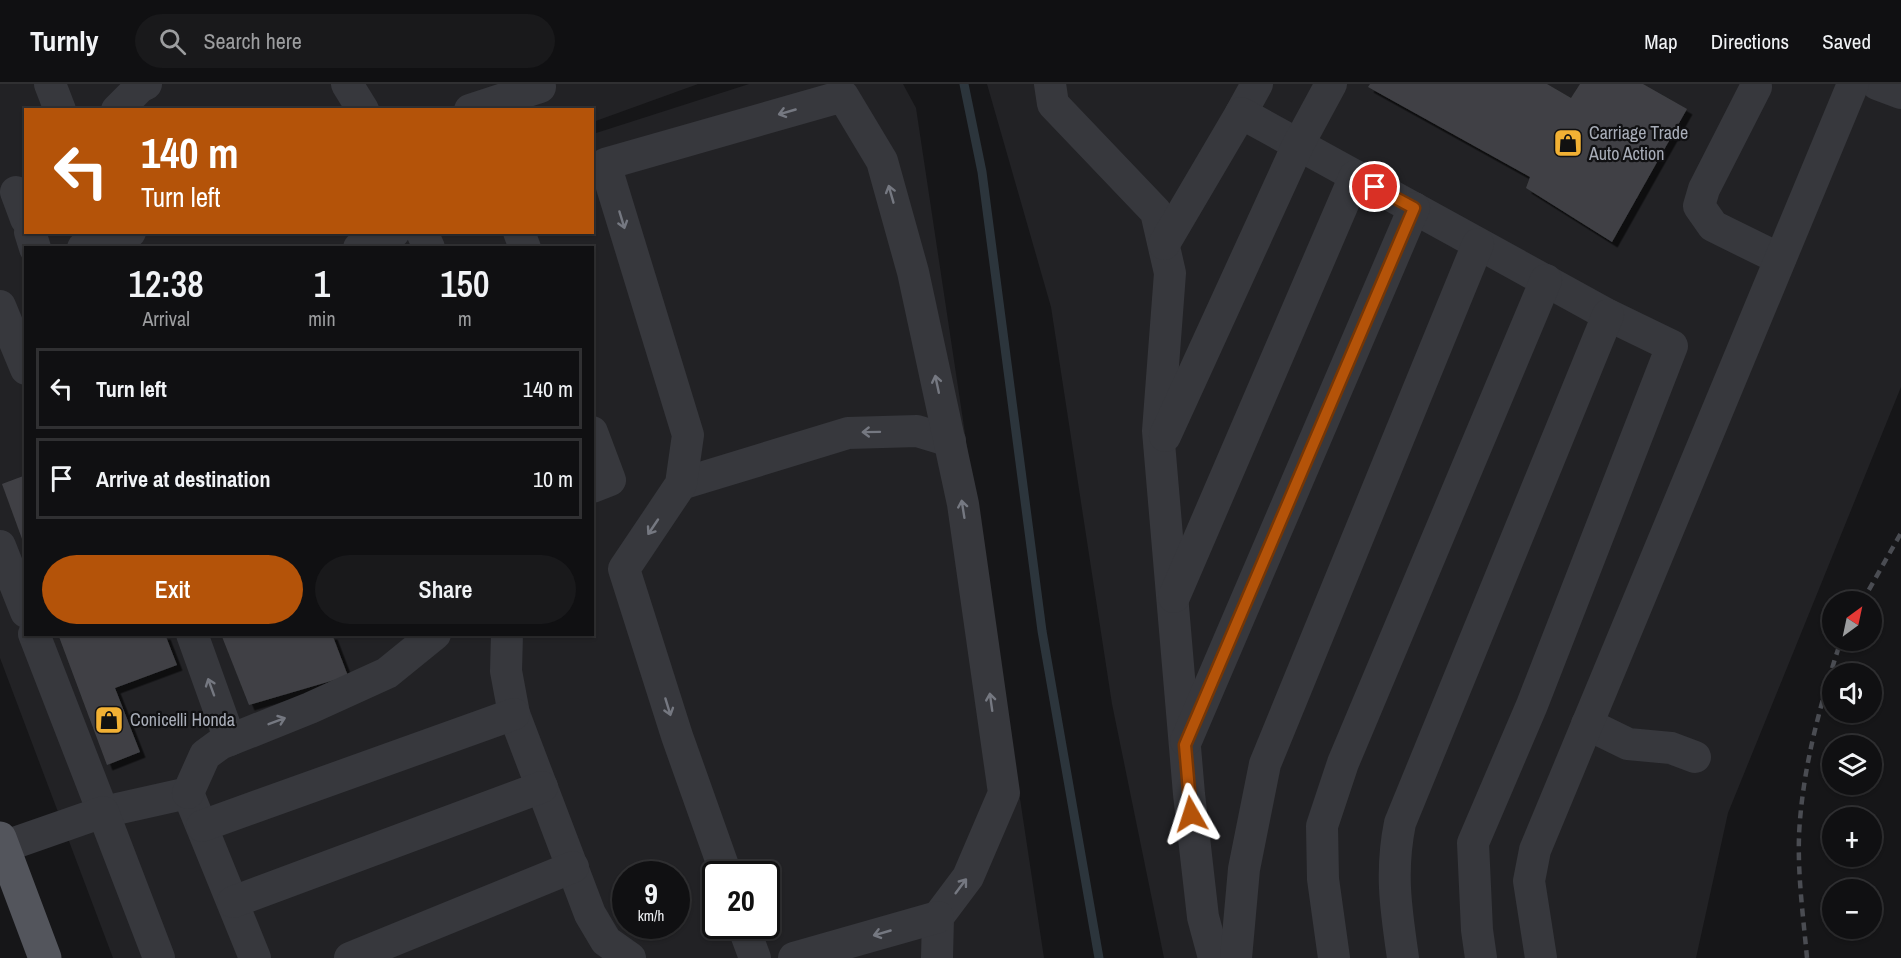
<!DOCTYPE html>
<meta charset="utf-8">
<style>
:root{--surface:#101012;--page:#19191b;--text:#f1f3f6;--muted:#9c9d9f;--line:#303032;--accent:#b45309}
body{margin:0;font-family:"Archivo Narrow",sans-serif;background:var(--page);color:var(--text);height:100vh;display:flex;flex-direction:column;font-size:22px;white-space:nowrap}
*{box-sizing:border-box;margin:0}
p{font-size:20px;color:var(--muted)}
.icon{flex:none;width:33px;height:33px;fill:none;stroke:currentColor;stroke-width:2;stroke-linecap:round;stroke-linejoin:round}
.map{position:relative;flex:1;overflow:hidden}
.sheet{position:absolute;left:24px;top:162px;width:570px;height:390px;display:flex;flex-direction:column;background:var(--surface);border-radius:0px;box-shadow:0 2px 4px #0004,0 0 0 2px var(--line)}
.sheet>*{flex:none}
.top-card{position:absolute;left:24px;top:24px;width:570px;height:126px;border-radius:0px;box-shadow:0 2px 4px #0004,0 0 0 2px var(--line);background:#b45309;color:#fff;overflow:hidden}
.needle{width:39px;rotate:33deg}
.fabs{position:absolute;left:1822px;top:507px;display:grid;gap:12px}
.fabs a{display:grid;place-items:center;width:60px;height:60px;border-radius:50%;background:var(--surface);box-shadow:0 2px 4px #0004,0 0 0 2px var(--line);font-size:30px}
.speed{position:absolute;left:612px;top:777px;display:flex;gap:12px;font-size:30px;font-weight:700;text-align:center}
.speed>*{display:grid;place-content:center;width:78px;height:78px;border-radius:50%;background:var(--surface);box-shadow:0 2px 4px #0004,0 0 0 2px var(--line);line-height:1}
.speed small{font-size:15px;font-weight:400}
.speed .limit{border:3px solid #111;border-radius:9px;background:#fff;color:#111}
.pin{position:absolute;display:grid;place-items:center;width:51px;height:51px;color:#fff;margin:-26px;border:3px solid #fff;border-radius:50%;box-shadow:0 2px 6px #0007}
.me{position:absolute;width:66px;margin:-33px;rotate:354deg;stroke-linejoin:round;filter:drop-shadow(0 0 4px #0008)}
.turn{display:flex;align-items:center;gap:21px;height:126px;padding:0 18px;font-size:27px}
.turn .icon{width:78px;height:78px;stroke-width:2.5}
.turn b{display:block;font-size:42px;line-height:51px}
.eta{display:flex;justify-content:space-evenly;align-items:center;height:102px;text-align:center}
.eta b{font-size:36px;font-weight:600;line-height:42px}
.primary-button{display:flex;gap:12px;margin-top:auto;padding:12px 18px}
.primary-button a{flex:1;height:69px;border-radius:36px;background:var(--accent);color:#fff;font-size:24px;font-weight:600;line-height:69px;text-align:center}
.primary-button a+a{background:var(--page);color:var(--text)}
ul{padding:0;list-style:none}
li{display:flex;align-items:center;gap:18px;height:81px;margin:0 12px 9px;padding:0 6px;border:3px solid var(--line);border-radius:0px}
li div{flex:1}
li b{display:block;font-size:22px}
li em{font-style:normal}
header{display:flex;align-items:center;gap:36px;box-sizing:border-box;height:84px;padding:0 30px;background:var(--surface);border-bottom:2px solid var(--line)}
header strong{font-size:28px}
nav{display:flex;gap:33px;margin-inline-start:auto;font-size:21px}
.search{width:420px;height:54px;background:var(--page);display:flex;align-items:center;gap:15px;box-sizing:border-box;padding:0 21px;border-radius:33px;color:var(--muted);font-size:22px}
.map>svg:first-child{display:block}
.built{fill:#222225;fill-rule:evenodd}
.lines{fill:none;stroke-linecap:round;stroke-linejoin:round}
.stream{stroke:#2c353c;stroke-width:9}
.building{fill:#404145;filter:url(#shadow)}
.minor{stroke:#37383d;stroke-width:32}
.major{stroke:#53555c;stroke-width:33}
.rail{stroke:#4a4c52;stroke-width:4.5;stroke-dasharray:8 6;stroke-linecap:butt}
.oneway{stroke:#757881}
.route-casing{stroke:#753606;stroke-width:15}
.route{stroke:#b45309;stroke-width:10}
.labels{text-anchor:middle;stroke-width:4.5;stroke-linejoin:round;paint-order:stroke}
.poi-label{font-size:18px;fill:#a8adb8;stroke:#111113;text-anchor:start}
</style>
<header>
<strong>Turnly</strong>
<div class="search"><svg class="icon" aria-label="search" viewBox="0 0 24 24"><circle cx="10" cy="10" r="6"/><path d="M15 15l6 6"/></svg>Search here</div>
<nav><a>Map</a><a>Directions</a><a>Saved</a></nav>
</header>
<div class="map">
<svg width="1901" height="874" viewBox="0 0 1901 874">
<defs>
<filter id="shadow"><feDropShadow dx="5.5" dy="5.5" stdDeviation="0" flood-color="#0009"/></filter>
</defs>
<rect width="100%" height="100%" fill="#161618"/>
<g class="built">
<path d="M 0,0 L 698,0 L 593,38 L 592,26 L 26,26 L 26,148 L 586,149 L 592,148 L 593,50 L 749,0 L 903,0 L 916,24 L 1044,874 L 113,874 L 0,574 ZM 26,164 L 592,164 L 592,550 L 26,550 ZM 626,790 L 676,790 L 676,842 L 626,842 ZM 716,790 L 766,790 L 766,842 L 716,842 Z"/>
<polygon points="987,0 1901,0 1901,303 1728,729 1696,874 1164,874 1112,620 1051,223"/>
</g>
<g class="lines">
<polyline class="stream" points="964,0 982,88 1042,547 1099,874"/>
</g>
<g class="building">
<polygon points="1370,0 1547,0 1571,14 1580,0 1643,0 1687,25 1612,158 1526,104 1530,93 1368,3"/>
<polygon points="26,391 26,463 25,463 2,400"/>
<polygon points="58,550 165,550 177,581 115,604 140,668 107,681"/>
<polygon points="221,550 332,550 348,592 249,621"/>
</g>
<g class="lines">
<g class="minor">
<polyline points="50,0 60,26"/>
<polyline points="347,0 363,26"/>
<polyline points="1050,0 1053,20 1156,128 1170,189 1158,347 1189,710 1203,833 1214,874"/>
<polyline points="1877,0 1901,9"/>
<polyline points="1756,3 1704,105 1699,122 1713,142 1780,175"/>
<polyline points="117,26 140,3 146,0"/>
<polyline points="470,26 540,3 539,0"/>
<polyline points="1241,29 1257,0"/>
<polyline points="16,108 26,135"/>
<polyline points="30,148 35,164"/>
<polyline points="422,148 429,164"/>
<polyline points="519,148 525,164"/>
<polyline points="1164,160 1241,29 1608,231 1672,262 1532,621 1473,759 1477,846 1481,874"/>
<polyline points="83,164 130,148"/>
<polyline points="359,164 394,148"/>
<polyline points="0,222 26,285"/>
<polyline points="592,348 610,396 592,403"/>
<polyline points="1165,352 1298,61 1331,0"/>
<polyline points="681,400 848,349 917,347 950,357"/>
<polyline points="0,462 26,528"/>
<polyline points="1174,513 1355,92"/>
<polyline points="34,550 103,728 188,709 255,874"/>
<polyline points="192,550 230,656"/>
<polyline points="507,550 506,587 514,630 590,830 606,857 630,874"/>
<polyline points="1587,640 1628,660 1671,664 1695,673"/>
<polyline points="1186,657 1414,124"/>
<polyline points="188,709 205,671 220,660 310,624 387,589 435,550"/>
<polyline points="202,742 514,630"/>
<polyline points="3,763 103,728 159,874"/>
<polyline points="726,790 677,652 624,485 681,400 688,351 605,80 843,12 882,77 913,188 963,420 1004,709 968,793 938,833 937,874"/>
<polyline points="233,818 542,703"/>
<polyline points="743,842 755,874"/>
<polyline points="350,874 573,783"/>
<polyline points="794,874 938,833"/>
<polyline points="1236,874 1244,785 1265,680 1478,160"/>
<polyline points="1334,874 1323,795 1322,742 1343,679 1546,196"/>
<path d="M 1403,874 C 1396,825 1390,788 1400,739 L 1608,231"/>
<polyline points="1541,874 1529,797 1535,766 1853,0"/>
</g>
<polyline class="major" points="0,754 45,874"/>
<g class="rail">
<polyline points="1862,518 1901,449"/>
<path d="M 1807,874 C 1803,829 1796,781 1800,736 C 1805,674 1822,615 1841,556"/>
</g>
</g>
<defs><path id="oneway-shaft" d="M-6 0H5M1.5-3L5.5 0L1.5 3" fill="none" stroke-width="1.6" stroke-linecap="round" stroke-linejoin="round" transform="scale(1.5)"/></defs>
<g class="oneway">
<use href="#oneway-shaft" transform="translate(787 28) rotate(164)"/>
<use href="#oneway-shaft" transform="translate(891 110) rotate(-106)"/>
<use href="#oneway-shaft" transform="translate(622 136) rotate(73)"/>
<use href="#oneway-shaft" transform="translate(937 300) rotate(-102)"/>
<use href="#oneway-shaft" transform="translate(871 348) rotate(179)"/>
<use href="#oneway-shaft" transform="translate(963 425) rotate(-99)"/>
<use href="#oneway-shaft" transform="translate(653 443) rotate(124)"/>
<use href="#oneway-shaft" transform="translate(211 603) rotate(-110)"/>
<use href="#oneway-shaft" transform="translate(991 618) rotate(-98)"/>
<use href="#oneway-shaft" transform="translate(668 623) rotate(73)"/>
<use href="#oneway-shaft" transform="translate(277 637) rotate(-21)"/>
<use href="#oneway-shaft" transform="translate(961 802) rotate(-53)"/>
<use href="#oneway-shaft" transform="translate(882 849) rotate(164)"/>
</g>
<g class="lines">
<g class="route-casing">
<polyline id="route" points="1191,730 1185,661 1414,124 1375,103"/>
</g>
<use href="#route" class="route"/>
</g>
<defs>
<g id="shop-square" transform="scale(1.5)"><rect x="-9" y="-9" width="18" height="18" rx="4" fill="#f2b134" stroke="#111113"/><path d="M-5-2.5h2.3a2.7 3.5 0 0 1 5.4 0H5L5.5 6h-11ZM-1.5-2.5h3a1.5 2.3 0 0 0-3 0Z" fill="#111"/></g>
</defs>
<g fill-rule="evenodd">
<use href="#shop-square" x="1568" y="59"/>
<use href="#shop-square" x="109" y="636"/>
</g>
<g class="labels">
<g class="poi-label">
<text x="1589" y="55">Carriage Trade<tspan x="1589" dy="21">Auto Action</tspan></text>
<text x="130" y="642">Conicelli Honda</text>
</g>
</g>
</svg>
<div class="fabs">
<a><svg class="needle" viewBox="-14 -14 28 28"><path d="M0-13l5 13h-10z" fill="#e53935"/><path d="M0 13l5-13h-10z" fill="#9c9d9f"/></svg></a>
<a><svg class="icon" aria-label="sound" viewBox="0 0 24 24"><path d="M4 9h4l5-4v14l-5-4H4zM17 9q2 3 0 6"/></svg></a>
<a><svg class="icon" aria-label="layers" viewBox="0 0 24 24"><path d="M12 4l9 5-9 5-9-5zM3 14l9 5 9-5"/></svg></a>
<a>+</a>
<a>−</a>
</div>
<div class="speed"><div>9<small>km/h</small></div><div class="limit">20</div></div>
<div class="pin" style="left:1375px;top:103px;background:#d93025"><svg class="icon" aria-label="arrive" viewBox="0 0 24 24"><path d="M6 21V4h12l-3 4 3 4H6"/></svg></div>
<svg class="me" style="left:1191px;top:730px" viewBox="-20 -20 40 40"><path d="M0-17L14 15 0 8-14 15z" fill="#b45309" stroke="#fff" stroke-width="4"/></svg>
<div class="top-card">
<div class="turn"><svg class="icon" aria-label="left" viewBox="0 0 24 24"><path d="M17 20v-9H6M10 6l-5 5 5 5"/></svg><div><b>140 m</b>Turn left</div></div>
</div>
<section class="sheet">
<div class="eta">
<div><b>12:38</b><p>Arrival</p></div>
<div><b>1</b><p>min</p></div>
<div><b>150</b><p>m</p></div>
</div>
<ul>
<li><svg class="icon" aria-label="left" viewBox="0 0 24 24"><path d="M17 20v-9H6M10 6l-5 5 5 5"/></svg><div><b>Turn left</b></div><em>140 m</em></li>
<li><svg class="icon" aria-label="arrive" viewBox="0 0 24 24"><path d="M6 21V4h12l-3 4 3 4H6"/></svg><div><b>Arrive at destination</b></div><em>10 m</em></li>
</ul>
<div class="primary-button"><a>Exit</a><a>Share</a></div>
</section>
</div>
